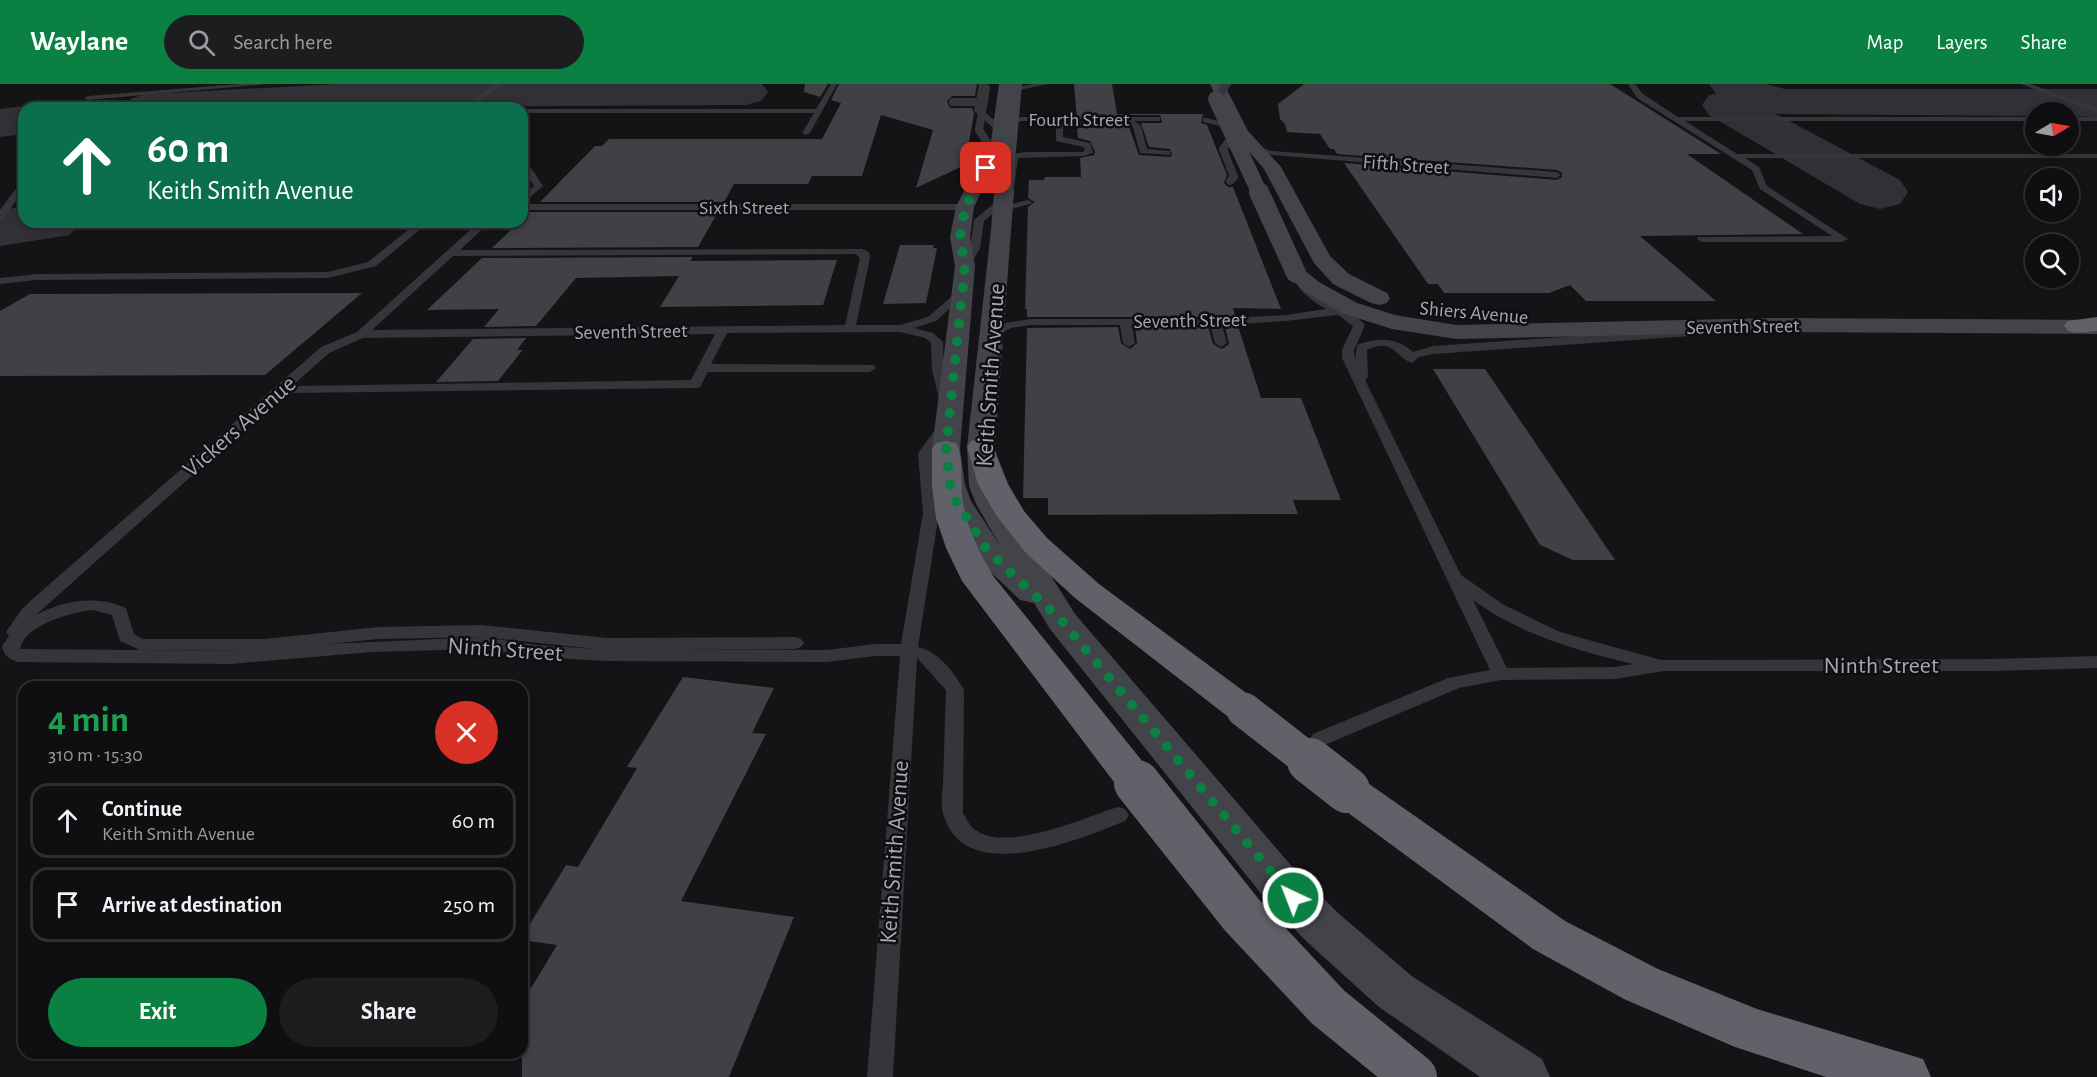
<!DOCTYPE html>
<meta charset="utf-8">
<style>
:root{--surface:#0f0e10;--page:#1d1c1e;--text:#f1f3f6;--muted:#9b9c9f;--line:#2f2e30;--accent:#0b8043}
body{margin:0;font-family:"Alegreya Sans",sans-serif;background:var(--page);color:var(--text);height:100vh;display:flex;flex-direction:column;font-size:22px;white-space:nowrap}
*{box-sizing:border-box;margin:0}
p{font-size:20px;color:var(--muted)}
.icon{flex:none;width:33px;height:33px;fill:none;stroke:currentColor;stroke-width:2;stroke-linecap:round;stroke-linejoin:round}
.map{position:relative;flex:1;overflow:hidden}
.side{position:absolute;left:18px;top:597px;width:510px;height:378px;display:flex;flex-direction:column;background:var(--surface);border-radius:18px;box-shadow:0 3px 9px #0003,0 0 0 2px var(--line)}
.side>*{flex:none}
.top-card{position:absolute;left:18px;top:18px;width:510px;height:126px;border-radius:18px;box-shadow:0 3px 9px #0003,0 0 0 2px var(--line);background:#0b6e4f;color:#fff;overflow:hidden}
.needle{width:39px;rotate:80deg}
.tools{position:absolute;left:2025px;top:18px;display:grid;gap:12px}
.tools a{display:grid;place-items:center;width:54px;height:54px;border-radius:50%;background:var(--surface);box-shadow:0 3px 9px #0003,0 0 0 2px var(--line);font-size:30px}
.pin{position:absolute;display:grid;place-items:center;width:51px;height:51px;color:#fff;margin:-26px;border-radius:12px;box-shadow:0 3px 9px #0006}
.me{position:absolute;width:66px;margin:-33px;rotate:317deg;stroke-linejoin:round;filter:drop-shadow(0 0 4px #0008)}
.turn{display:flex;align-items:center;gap:21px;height:126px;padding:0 30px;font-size:27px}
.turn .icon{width:78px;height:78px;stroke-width:2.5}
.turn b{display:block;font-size:42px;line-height:51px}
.round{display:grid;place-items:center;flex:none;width:63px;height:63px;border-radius:32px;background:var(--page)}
.head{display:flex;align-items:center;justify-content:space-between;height:102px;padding:0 30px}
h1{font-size:36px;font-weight:600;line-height:45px;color:#1e9e55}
.primary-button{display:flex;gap:12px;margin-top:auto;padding:12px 30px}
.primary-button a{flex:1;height:69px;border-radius:36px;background:var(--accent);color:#fff;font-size:24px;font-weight:600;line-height:69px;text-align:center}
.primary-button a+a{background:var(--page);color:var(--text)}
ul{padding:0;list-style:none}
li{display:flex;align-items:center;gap:18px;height:75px;margin:0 12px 9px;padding:0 18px;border:3px solid var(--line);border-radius:18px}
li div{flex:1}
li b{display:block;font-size:22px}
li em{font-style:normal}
header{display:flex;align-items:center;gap:36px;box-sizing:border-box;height:84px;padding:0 30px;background:var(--accent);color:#fff}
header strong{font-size:28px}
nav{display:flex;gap:33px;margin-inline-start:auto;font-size:21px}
.search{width:420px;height:54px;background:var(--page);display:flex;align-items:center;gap:15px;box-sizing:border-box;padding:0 21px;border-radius:33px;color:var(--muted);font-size:22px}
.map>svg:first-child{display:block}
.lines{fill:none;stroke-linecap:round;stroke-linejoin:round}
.taxiway{fill:#313035;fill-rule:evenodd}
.building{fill:#404045}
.lane{fill:#35353a;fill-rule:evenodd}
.secondary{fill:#43434a;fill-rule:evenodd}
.highway{fill:#61616a;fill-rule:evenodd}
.lane-bridge{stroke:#35353a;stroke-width:8}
.secondary-bridge-far1{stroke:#43434a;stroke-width:16}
.secondary-bridge{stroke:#43434a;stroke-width:20}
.highway-bridge-far1{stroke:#61616a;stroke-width:35}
.highway-bridge{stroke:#61616a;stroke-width:46}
.route{stroke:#0b8043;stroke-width:10;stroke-dasharray:0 18}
.labels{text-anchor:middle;stroke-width:5;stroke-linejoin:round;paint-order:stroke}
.far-street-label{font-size:20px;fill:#a6a7b4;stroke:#0f0e10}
.street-label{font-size:24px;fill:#a6a7b4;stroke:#0f0e10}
</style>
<header>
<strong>Waylane</strong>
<div class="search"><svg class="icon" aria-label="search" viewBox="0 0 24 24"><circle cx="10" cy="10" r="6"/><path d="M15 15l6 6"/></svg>Search here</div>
<nav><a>Map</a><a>Layers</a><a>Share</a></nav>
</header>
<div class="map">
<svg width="2097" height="993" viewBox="0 0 2097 993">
<rect width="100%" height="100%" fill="#141315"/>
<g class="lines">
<g class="taxiway">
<polygon points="337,0 762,0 768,8 761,17 746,21 125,24 132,14 148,10"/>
<polygon points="1709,0 1766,0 1785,5 2097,5 2097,33 2068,32 2068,28 2036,28 2036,32 1776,30 1900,96 1908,108 1900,120 1880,125 1860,120 1709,31 1702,21 1709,11 1716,10"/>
<polygon points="24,22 33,24 24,24 24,50 0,53 0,25"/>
<polygon points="24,123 24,138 79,138 70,151 0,162 0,126"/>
</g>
</g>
<g class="building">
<polygon points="805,0 828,0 820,13 804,8"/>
<polygon points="839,0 977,0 975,12 952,12 947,17 950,24 972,24 974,30 965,81 916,104 933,46 881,31 862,92 812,92 808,100 734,100 724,118 540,118 595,62 602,62 609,55 822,55 841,19 831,16"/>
<polygon points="1074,0 1112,0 1117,30 1203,30 1201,39 1207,41 1227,91 1224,99 1228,103 1233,103 1281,225 1233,224 1235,232 1215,233 1027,233 1027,225 1025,225 1028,123 1035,118 1028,114 1029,96 1044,96 1045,93 1081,93 1080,74 1094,71 1095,68 1090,57 1078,54 1077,44 1129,43 1139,71 1170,73 1172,71 1170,65 1149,63 1141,39 1162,39 1160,31 1124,31 1118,35 1077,35"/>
<polygon points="1304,0 1610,0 1721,70 1687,70 1803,150 1640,152 1716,217 1586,217 1570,201 1549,209 1444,209 1438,200 1428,200 1344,79 1557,96 1562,93 1562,89 1557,86 1337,70 1334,65 1330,65 1320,50 1287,48 1285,40 1280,35 1278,20"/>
<polygon points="529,128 718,128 698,163 492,164 519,138 522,138 522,135"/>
<polygon points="900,161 934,161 933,164 937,164 926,219 883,220"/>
<polygon points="693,173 690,177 837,176 823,221 660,223 679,192 576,194 536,242 484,243 499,225 427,226 482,174"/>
<polygon points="362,209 265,291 0,292 0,227 30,210"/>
<polygon points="1238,242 1261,314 1301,314 1341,416 1293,416 1298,430 1048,431 1048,414 1023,414 1027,244 1118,243 1121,259 1130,265 1137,259 1135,243 1208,243 1213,260 1222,265 1229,260 1225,243"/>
<polygon points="526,254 517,266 523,266 521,268 498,297 436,298 473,255"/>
<polygon points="1433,285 1485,285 1615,476 1573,476 1540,461"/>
<polygon points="683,593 774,604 752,649 766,650 681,817 794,833 729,993 522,993 522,919 557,861 522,856 522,853 566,781 578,783 637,684 627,683"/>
</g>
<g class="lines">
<g class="lane">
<polygon points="239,0 268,0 88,16 84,14 88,12"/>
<polygon points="495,0 503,0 470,24 461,24"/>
<polygon points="831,0 837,0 810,49 806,51 802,49 814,29 522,29 522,25 816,25"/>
<polygon points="979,0 985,0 982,26 999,40 1021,33 1069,33 1073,35 1069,37 1022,37 1002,43 1004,48 998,48 974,27"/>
<polygon points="1033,0 1047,0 1006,9 1002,7"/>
<polygon points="1628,0 1635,0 1643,10 1678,33 2036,33 2036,37 1685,37 1737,70 2097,70 2097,74 1745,74 1759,83 1767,102 1848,155 1843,158 1702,158 1697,155 1698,153 1832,152 1760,105 1752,86 1637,14"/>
<polygon points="2021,0 2030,0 2097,24 2097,29"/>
<polygon points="1124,33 1160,33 1160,37 1134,37 1141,42 1147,65 1170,67 1170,71 1140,69 1133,43 1130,41 1063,42 1063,53 1090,59 1093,69 1084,72 1018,74 1013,112 1000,123 1028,116 1033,119 991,131 984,137 980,164 969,184 961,184 960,182 970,164 974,136 1004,111 1011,70 1026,68 1083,68 1085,66 1084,63 1056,57 1056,38 1122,37 1120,35"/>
<rect x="2068" y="33" width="29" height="4"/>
<polygon points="1206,34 1240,42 1241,44 1237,46 1203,38 1203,34"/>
<polygon points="1254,62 1272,67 1557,88 1561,91 1557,94 1272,71 1251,66 1250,64"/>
<polygon points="522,81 532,85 543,102 522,120 522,112 534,102 526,89 522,87"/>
<polygon points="24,97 24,106 3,135 0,136 0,126 21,98"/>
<polygon points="522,120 965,120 970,123 965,126 522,126"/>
<polygon points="418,138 429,138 376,182 328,194 37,196 0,200 0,194 37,190 328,188 368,178"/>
<path d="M 479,138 L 490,138 L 460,166 L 862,165 L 869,168 L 870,174 L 856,241 L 900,241 L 928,233 L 958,207 L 966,207 L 967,209 L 936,237 L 914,244 L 933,249 L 943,258 L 944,286 L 954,318 L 947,322 L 940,318 L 932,286 L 931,259 L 925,254 L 900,248 L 727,249 L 711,280 L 874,281 L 876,284 L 870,288 L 708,288 L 700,303 L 696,304 L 292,309 L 291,306 L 297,302 L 691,296 L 715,250 L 363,254 L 329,269 L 36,531 C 64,516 96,511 126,524 L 134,550 L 143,555 L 265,555 L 378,543 L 482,541 L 607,554 L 795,553 L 801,555 L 804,559 L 801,563 L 795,565 L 667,565 L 827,566 L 875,560 L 901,560 L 923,429 L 918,369 L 941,338 L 951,338 L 953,341 L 932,369 L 939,429 L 918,563 C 939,568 954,588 964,606 L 963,729 C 966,733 968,738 970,741 C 998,774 1085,733 1118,723 L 1125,725 L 1129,731 L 1125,737 C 1080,755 963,805 943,729 C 940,720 943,707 943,698 C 944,667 945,637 946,606 L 917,574 L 893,993 L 867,993 L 900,572 L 875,572 L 827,578 L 606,577 L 537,573 L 482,565 L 372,568 L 231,580 L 18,578 C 9,575 4,572 2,562 L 9,552 L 6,548 L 22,525 L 36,512 L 321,263 L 357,248 ZM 856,170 L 860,174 L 845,241 L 372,246 L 453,172 ZM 93,526 L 112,531 L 120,557 L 140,566 L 247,567 L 20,565 C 24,541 72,528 93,526 ZM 482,553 L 329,560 L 378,555 L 482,553 L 596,565 L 537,561 Z"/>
<path d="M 1296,188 L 1300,189 C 1320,221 1344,217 1365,241 L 1354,266 L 1355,276 L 1357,261 C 1376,253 1397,253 1413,268 L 1433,262 L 1692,244 L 1698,248 L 1692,252 L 1433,270 L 1419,273 L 1412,279 C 1395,273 1393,253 1367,266 L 1368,293 L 1365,296 L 1461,491 L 1504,521 L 1560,548 L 1661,576 L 1993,575 L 2097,572 L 2097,584 L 1993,587 L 1664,587 L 1615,595 L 1501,596 L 1459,604 L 1327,660 L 1320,662 L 1313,660 L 1310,655 L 1313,650 L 1448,594 L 1490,586 L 1342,274 L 1342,266 L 1353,242 L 1338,231 L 1286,237 L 1222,241 L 1227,259 L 1221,263 L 1215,259 L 1210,241 L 1132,241 L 1135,259 L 1129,263 L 1123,259 L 1120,241 L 1031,241 L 1011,244 L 991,255 L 985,251 L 1004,239 L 1031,235 L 1215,235 L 1286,231 L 1326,225 C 1310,216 1299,207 1291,191 ZM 1473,516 C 1521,551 1576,566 1633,580 L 1615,583 L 1507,584 Z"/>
</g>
<g class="secondary">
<polygon points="999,0 1013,0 1006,64 988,94 974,123 970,153 975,182 960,365 965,401 971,417 1001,463 976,420 969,402 967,363 991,146 994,142 1008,142 1011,146 995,363 999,402 1006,420 1075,530 1295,786 1338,829 1413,893 1542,975 1550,993 1480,993 1379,923 1306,857 1263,812 1050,545 1034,519 1020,516 975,473 941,417 935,401 932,365 955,182 950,153 956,123 970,94 990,64"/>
<polygon points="1210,0 1224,0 1248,47 1281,83 1330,172 1349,190 1387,209 1390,214 1387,219 1379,221 1371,219 1333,200 1314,179 1264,85 1233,49"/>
<polygon points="1296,183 1303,185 1319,198 1357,219 1395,231 1456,241 1775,234 2097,236 2097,250 1775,248 1456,255 1392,245 1341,229 1304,207 1285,189 1289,185"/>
</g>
<g class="highway">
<polygon points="2097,233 2097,247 2076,249 2068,247 2064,242 2068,237"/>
<polygon points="981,355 991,357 1008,400 1024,427 1047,454 1099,500 1257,617 1263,626 1257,635 1244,639 1231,635 1075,514 1025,468 996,431 978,400 967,363 971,357"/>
<path d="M 946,357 L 956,359 C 964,371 960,403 963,419 C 968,446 980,470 994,493 L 1151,688 L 1157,699 L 1151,710 L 1137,714 L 1123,710 L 962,497 L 946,464 L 936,434 L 932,402 L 932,365 L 936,359 Z"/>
<polygon points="1347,691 1362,695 1565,837 1658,885 1757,925 1923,975 1931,993 1826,993 1735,963 1624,915 1533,865 1332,717 1326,706 1332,695"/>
</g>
<g class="lane-bridge">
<polyline points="986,4 979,46 1006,88"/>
<polyline points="1216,15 1227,0"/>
<polyline points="953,18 984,18"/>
<polyline points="1230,97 1234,93 1223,65 1233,52"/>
</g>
<g class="secondary-bridge-far1">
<polyline points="1216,15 1260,110"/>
<polyline points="1004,110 1014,0"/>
</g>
<g class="secondary-bridge">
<polyline points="1259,108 1296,189"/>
<polyline points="1001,146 1004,108"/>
</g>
<polyline class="highway-bridge-far1" points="1244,626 1312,679"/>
<g class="highway-bridge">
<polyline points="1310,677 1347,706"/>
<polyline points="1137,699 1242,831 1328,923 1414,993"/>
</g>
</g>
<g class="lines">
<polyline class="route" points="986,84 965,123 960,153 965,182 946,365 950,401 956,417 987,466 1062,537 1293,814"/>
</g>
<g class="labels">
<g class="far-street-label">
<text x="1079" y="42">Fourth Street</text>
<text transform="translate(1406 80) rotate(4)" y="7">Fifth Street</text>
<text x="744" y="130">Sixth Street</text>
<text transform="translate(1474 228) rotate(5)" y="7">Shiers Avenue</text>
<text transform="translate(1190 236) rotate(-1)" y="7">Seventh Street</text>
<text transform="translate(1743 242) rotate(-1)" y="7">Seventh Street</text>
<text transform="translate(631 247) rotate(-1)" y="7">Seventh Street</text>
</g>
<g class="street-label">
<text transform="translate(990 291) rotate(-86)" y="8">Keith Smith Avenue</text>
<text transform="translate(239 342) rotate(-41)" y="8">Vickers Avenue</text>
<text transform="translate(505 565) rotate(4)" y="8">Ninth Street</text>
<text x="1881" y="589">Ninth Street</text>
<text transform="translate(894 768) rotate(-86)" y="8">Keith Smith Avenue</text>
</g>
</g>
</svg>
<div class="tools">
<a><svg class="needle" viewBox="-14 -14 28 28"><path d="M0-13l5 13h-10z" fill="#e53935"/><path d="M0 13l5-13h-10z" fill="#9b9c9f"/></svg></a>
<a><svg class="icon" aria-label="sound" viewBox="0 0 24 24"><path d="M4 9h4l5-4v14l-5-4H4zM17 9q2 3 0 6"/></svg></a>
<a><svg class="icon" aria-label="search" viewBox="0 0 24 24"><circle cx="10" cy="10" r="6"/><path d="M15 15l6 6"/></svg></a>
</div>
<div class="pin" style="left:986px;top:84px;background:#d93025"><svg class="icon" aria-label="arrive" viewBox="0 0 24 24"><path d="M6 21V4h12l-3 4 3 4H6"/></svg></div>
<svg class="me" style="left:1293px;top:814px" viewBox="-20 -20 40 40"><circle r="17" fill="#0b8043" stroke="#fff" stroke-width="3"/><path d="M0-11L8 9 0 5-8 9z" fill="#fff"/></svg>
<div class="top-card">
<div class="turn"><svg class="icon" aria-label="ahead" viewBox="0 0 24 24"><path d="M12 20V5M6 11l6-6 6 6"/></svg><div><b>60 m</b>Keith Smith Avenue</div></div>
</div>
<section class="side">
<div class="head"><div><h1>4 min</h1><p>310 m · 15:30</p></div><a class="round" style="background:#d93025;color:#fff"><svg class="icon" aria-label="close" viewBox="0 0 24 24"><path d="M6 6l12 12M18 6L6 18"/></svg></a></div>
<ul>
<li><svg class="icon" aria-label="ahead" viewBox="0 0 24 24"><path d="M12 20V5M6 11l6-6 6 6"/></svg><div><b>Continue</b><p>Keith Smith Avenue</p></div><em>60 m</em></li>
<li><svg class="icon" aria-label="arrive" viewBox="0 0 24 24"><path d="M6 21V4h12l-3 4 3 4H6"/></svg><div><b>Arrive at destination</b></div><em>250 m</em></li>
</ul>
<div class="primary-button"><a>Exit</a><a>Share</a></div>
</section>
</div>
